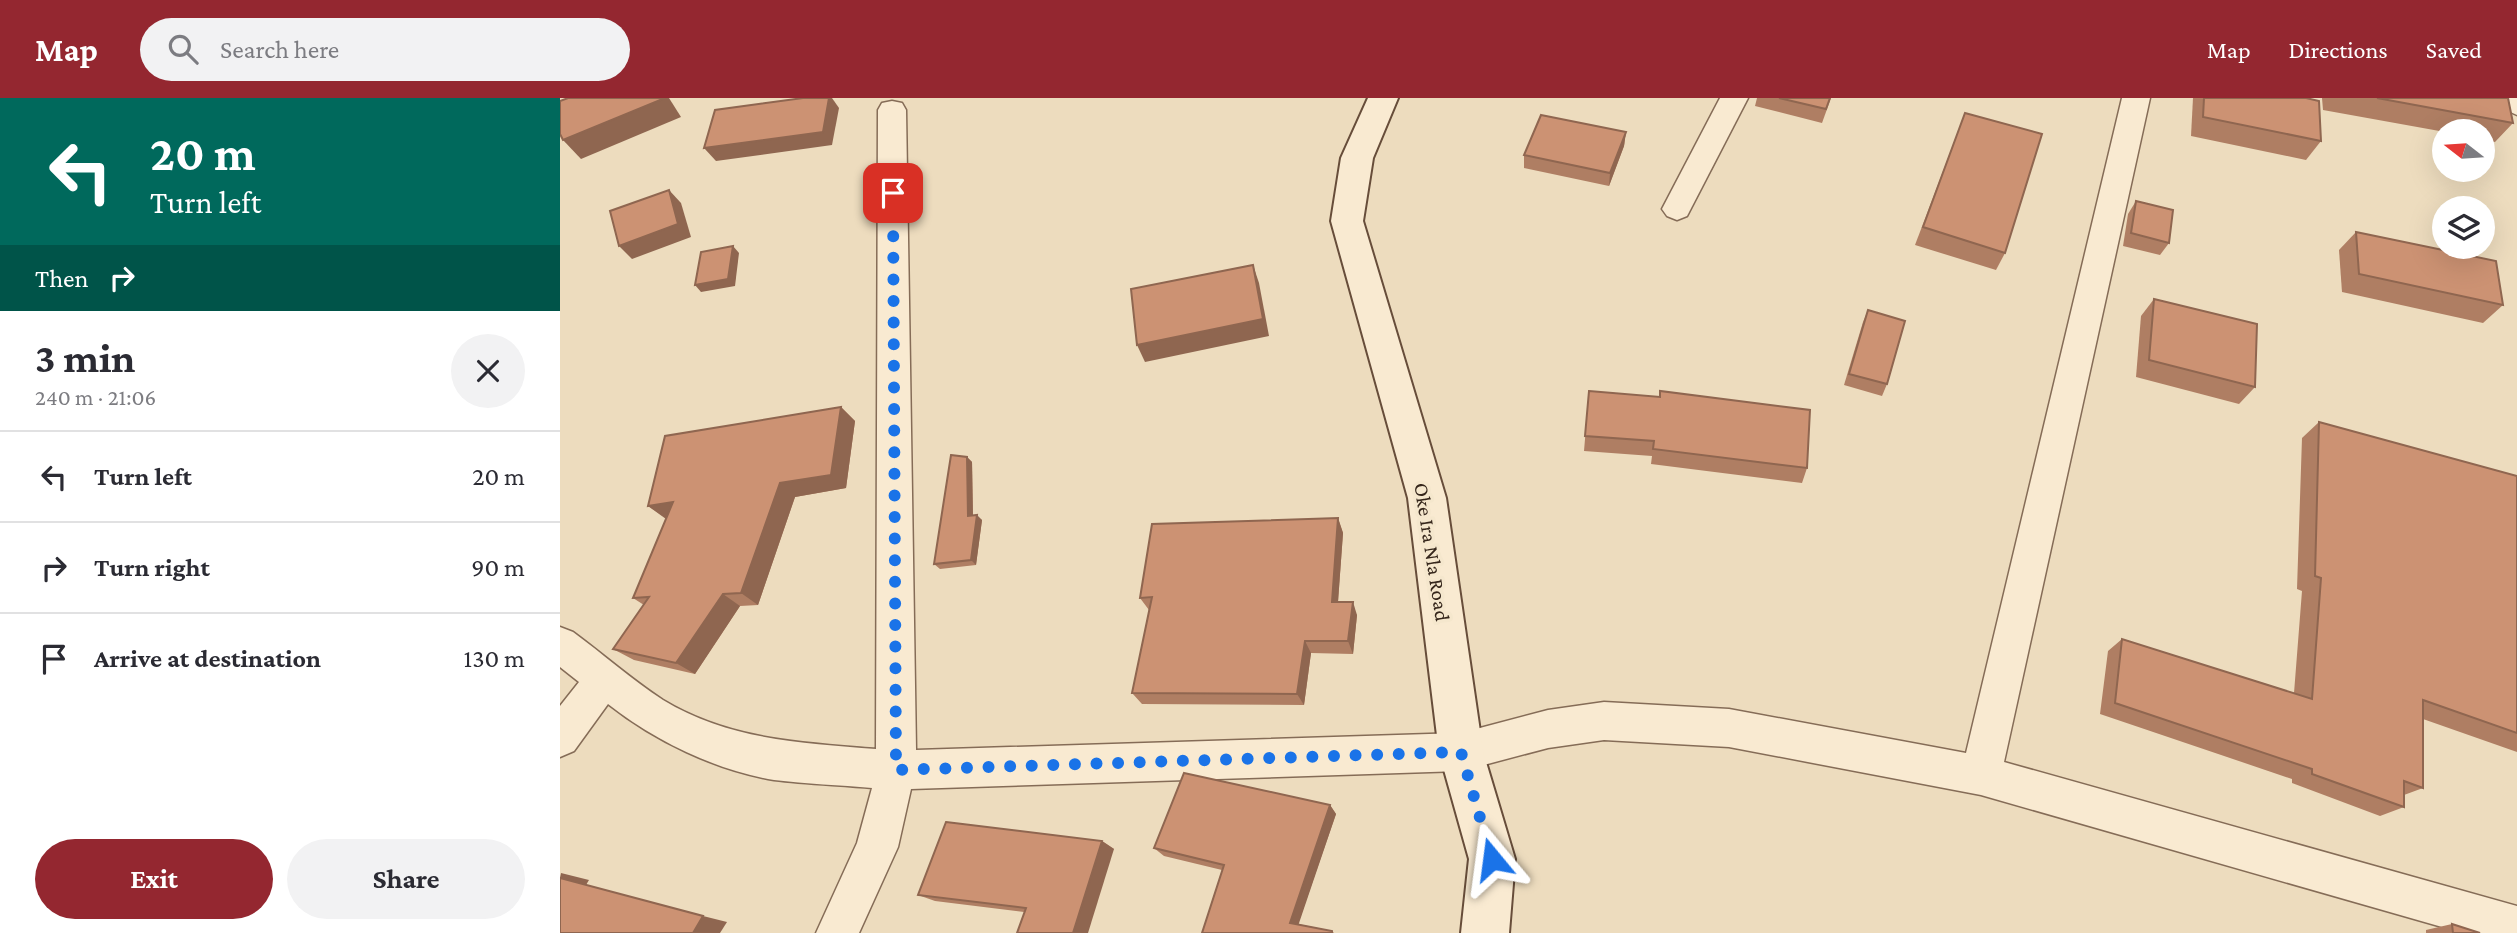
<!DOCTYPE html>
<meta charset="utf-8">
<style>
:root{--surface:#fff;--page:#f2f2f3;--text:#2b2b33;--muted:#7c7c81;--line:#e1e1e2;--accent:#942730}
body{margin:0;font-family:"Crimson Pro",serif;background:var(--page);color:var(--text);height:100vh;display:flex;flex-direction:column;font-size:26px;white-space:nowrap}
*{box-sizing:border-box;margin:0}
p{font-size:23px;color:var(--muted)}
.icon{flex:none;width:38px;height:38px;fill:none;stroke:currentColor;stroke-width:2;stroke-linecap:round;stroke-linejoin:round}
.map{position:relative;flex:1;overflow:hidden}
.sheet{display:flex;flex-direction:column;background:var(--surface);width:560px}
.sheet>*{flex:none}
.banner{background:#00695c;color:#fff;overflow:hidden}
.needle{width:46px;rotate:287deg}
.fabs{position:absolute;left:1872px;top:21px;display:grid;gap:14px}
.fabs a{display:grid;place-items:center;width:63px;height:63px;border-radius:50%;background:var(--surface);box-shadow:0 7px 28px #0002;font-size:35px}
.pin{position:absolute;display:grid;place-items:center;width:60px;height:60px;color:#fff;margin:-30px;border-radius:14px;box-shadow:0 4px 10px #0006}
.me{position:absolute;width:77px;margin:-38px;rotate:344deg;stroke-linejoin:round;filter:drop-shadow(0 0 5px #0008)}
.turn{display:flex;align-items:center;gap:24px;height:147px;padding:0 35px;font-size:32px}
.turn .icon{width:91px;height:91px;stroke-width:2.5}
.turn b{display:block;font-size:49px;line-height:60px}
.then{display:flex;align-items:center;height:66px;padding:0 35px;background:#0003;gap:14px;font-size:26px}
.round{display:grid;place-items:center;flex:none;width:74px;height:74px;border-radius:37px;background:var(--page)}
.overview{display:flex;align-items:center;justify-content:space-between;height:119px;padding:0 35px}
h1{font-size:42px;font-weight:700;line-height:52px}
.cta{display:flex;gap:14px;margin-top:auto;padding:14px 35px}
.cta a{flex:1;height:80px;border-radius:42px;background:var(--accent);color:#fff;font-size:28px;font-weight:700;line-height:80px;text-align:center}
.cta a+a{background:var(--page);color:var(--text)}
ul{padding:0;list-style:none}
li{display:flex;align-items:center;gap:21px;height:91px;padding:0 35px;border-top:2px solid var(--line)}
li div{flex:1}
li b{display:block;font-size:26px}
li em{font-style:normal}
header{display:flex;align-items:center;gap:42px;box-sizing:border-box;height:98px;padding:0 35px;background:var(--accent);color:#fff}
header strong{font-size:33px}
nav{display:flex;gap:38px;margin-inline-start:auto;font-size:24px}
.search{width:490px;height:63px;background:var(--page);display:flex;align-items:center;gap:18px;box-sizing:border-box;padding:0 24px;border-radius:38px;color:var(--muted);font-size:26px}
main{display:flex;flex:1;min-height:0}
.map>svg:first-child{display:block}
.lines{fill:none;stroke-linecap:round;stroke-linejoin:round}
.street-casing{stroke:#856c57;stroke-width:3}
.secondary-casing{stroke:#674d3a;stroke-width:4}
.street{fill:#f9ead1;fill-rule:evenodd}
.secondary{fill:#f9ead1;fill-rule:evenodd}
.wall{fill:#af7e63}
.shaded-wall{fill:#8f6650}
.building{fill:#cc9273;stroke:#8f6650;stroke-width:2}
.route{stroke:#1a73e8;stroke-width:12;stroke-dasharray:0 21.6}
.labels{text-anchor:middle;stroke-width:7;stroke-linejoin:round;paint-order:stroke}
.street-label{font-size:21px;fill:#35261b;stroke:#f5e7cd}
</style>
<header>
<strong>Map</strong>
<div class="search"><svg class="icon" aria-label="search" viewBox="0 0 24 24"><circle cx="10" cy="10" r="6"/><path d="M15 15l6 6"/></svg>Search here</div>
<nav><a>Map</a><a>Directions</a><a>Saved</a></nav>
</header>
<main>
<section class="sheet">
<div class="banner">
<div class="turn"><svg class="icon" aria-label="left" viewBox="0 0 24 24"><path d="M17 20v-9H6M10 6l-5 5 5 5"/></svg><div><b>20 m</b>Turn left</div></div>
<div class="then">Then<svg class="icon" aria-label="right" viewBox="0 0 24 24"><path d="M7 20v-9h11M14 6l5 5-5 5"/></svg></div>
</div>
<div class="overview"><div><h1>3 min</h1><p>240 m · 21:06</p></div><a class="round"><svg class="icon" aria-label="close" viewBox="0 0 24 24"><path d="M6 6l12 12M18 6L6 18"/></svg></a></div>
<ul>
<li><svg class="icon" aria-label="left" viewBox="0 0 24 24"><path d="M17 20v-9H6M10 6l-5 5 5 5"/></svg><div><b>Turn left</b></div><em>20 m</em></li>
<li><svg class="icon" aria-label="right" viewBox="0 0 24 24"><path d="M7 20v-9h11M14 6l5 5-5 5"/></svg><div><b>Turn right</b></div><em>90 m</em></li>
<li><svg class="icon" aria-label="arrive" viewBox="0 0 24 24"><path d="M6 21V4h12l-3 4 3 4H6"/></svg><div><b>Arrive at destination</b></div><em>130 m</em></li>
</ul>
<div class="cta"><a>Exit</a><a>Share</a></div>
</section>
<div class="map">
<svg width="1957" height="835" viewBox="0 0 1957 835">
<rect width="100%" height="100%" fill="#eddcbe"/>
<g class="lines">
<g class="street-casing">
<g id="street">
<polygon points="1160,0 1188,0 1127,118 1117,122 1107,118 1102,111"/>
<path d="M 1562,0 L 1590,0 L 1444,664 L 1957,808 L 1957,835 L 1903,835 L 1421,697 L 1169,649 L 1044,642 L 988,650 L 901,673 L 351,691 L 338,749 L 299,835 L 256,835 L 297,745 L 312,690 C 280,687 246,686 214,682 C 155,672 95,643 48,606 L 14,653 L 0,659 L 0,608 L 19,584 L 0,569 L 0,529 L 13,534 C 43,556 72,582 103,602 C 169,642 242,645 316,651 L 318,12 L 322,5 L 332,3 L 342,5 L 346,12 L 356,652 L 901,635 L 988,612 L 1044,604 L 1169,611 L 1406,655 Z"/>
<polygon points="1929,0 1957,0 1957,17 1933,6"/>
</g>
</g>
<g class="secondary-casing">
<polygon id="secondary" points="808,0 838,0 813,60 803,123 886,400 923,654 955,761 949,835 901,835 909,761 879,654 848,400 771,123 781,60"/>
</g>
<use href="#street" class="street"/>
<use href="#secondary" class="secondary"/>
</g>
<g class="wall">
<polygon points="1197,0 1271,0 1262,25 1195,8"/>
<polygon points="1633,0 1746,0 1761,43 1746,62 1631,38"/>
<polygon points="1762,0 1948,0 1953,25 1935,44 1923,42 1923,33 1885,33 1885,34 1763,12"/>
<polygon points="1405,15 1445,155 1436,172 1355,147"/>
<polygon points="1066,34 1064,48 1049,88 964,70 964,57"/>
<polygon points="1576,103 1609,145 1600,157 1563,148 1568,116"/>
<polygon points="1796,134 1943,207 1923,225 1782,194 1779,152"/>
<polygon points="1594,201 1695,289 1679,306 1576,279 1581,218"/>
<polygon points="1308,212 1327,286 1322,298 1284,287 1303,224"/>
<polygon points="1029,293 1247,370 1242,385 1091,366 1092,358 1024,353"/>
<polygon points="281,309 295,323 286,390 235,399 198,507 180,508 135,576 74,562 53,551 84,507 73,500 106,420 88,408"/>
<polygon points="1759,324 1957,378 1957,654 1863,621 1863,690 1844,697 1844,709 1820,718 1732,685 1732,681 1540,616 1548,553 1562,541 1734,595 1742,493 1737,491 1742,340"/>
<polygon points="407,359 412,364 413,417 422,422 416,467 380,471 374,466"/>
<polygon points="778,420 783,435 778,504 797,517 793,556 751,555 744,607 582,606 572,595 589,512 580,500"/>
<polygon points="770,707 776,716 738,826 772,833 774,835 642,835 662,772 604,758 594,750"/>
<polygon points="542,743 554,751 464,814 375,803 358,797"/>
<polygon points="1892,826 1920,835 1866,835 1866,832"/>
</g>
<g class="shaded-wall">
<polygon points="105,0 109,0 121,19 21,61 3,42"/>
<polygon points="269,0 272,0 279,10 272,47 156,63 144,50"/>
<polygon points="1066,34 1064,48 1049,88 1050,75"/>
<polygon points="109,92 121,105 131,139 72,161 59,148"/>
<polygon points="173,148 179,155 175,188 141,194 135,187"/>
<polygon points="693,167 699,185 709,238 585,264 577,247"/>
<polygon points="281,309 295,323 286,390 235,399 198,507 181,495 220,385"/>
<polygon points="407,359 412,364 413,423 408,418"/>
<polygon points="113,404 106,421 88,408"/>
<polygon points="417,417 422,422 416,467 411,462"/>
<polygon points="778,420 783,435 777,517 772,504"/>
<polygon points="163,496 180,508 135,576 116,565"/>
<polygon points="793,504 797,517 793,556 788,543"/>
<polygon points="745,543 751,555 744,607 737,596"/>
<polygon points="770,707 776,716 737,831 730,825"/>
<polygon points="542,743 554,751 528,835 513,835"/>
<polygon points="1,775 29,782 26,787 0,780"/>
<polygon points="143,818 167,824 160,835 133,835"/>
</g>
<g class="building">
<polygon points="8,0 105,0 3,42 0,36 0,3"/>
<polygon points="243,0 269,0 263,34 144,50 155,12"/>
<polygon points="1219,0 1270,0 1266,11"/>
<polygon points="1644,0 1746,0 1759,3 1761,43 1643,19"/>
<polygon points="1817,0 1948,0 1953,25"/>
<polygon points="1405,15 1482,36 1445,155 1363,129"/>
<polygon points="981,17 1066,34 1050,75 964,57"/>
<polygon points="109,92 118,126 59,148 50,113"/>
<polygon points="1576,103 1613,112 1609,145 1571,135"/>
<polygon points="1796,134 1936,163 1943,207 1799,176"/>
<polygon points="173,148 168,181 135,187 141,154"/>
<polygon points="693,167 703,221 577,247 571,191"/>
<polygon points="1594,201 1697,226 1695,289 1589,262"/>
<polygon points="1308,212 1345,223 1327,286 1289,276"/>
<polygon points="1029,293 1100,299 1100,293 1250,312 1247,370 1093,351 1094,343 1025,338"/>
<polygon points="281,309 271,377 220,385 181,495 163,496 116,565 53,551 89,499 73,500 113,404 88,408 105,338"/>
<polygon points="1759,324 1957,378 1957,635 1863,602 1863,690 1844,683 1844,709 1752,676 1752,671 1555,605 1562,541 1752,601 1761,480 1755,478"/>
<polygon points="391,357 407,359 408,418 417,417 411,462 374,466"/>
<polygon points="778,420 772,504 793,504 788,543 745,543 737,596 572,595 592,499 580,500 592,426"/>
<polygon points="624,675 770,707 730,825 772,833 772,835 642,835 664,767 594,750"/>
<polygon points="386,724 542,743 513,835 457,835 466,810 358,797"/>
<polygon points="0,780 143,818 133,835 0,835"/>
<polygon points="1892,826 1920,835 1893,835"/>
</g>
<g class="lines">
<polyline class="route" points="333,95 336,672 901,654 932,761"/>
</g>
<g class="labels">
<g class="street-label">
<text transform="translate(872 454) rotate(81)" y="7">Oke Ira Nla Road</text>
</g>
</g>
</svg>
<div class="fabs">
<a><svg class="needle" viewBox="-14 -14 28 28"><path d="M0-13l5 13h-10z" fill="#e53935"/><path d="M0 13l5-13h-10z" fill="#7c7c81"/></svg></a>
<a><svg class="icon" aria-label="layers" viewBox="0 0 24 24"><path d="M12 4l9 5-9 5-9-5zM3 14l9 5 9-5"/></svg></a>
</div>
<div class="pin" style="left:333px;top:95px;background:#d93025"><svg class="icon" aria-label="arrive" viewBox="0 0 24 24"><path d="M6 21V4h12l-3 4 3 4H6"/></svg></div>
<svg class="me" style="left:932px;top:761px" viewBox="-20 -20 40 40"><path d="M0-17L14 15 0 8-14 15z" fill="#1a73e8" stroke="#fff" stroke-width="4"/></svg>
</div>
</main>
